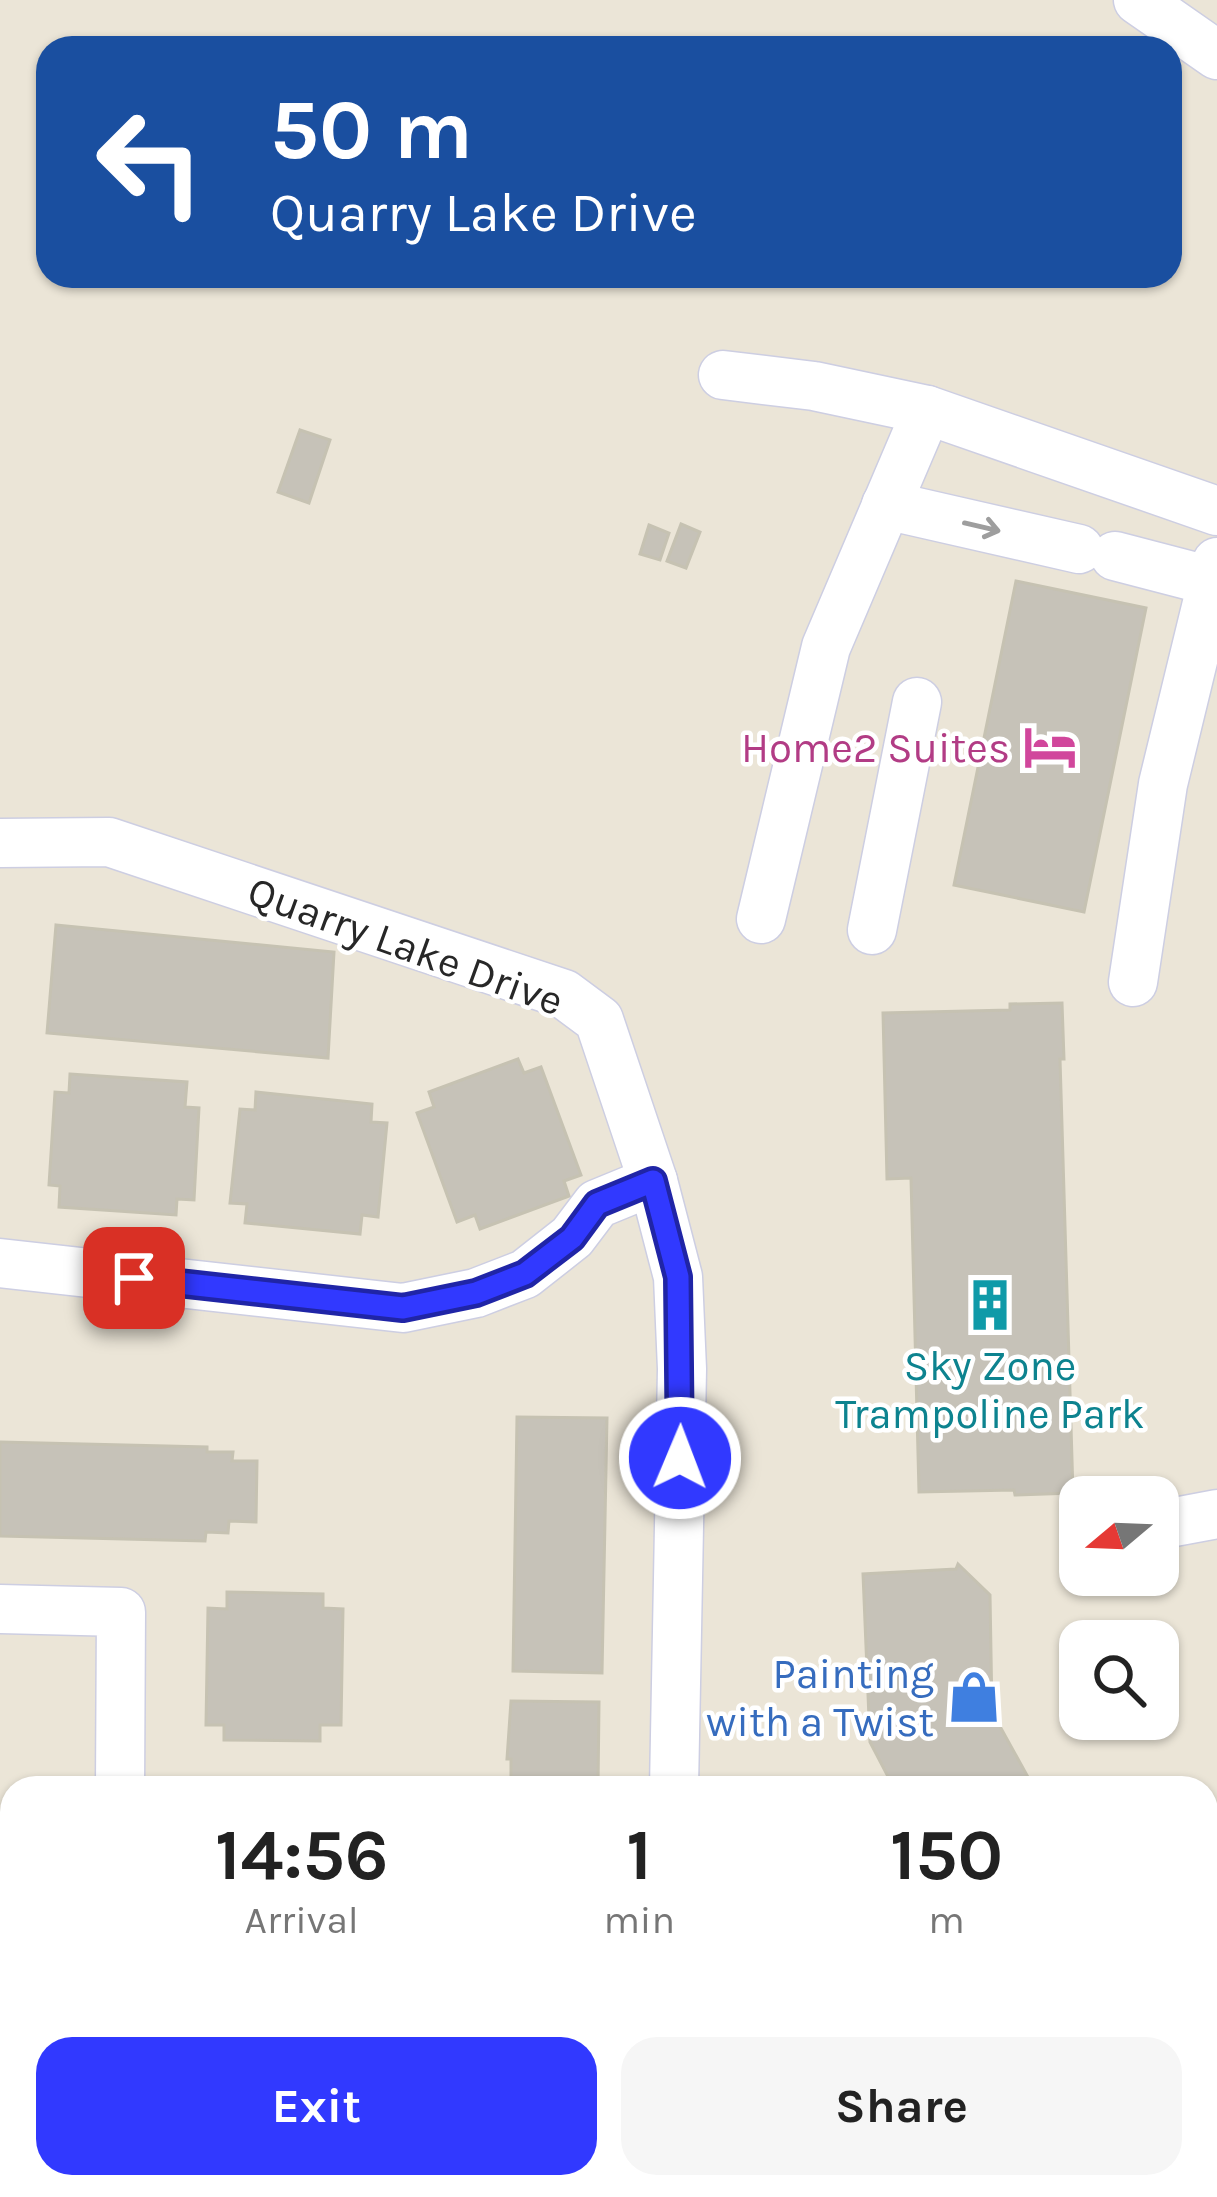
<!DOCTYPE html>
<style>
:root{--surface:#fff;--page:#f6f6f6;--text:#222;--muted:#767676;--accent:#3139ff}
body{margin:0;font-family:Karla,sans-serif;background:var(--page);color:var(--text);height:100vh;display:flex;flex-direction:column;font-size:45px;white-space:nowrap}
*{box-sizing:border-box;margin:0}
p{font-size:39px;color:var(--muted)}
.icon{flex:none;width:66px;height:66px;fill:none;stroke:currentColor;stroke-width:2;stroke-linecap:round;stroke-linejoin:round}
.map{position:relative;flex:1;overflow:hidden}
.side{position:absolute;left:0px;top:1776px;width:1218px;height:423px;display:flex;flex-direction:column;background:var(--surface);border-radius:36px 36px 0 0;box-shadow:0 3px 9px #0004}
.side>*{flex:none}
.hud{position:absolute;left:36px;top:36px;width:1146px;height:252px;border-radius:36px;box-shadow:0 3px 9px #0004;background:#1a4fa0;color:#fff;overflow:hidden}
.needle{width:78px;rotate:251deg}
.fabs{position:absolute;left:1059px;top:1476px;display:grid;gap:24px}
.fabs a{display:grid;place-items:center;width:120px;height:120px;border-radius:24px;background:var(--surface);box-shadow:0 3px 9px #0004;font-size:60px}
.pin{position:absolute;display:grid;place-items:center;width:102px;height:102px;color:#fff;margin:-51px;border-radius:24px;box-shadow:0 6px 18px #0006}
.me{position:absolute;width:132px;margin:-66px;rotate:1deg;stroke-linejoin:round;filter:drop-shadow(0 0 9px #0008)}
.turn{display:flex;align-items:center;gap:42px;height:252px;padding:0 36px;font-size:54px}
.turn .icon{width:156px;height:156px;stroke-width:2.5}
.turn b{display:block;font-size:84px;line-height:102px}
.eta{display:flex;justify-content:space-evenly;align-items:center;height:204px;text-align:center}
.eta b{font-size:72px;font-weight:700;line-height:84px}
.button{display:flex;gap:24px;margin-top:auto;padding:24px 36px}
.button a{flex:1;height:138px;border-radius:36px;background:var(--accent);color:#fff;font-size:48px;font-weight:700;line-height:138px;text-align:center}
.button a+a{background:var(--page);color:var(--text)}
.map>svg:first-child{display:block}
.building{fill:#c6c2b8;stroke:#c6c2b2;stroke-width:3}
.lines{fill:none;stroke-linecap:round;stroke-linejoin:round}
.minor-casing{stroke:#cdcee2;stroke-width:51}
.minor{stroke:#fff;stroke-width:48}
.oneway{stroke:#9e9e9e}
.route-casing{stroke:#2025a6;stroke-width:30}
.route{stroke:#3139ff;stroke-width:21}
.labels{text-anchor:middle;stroke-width:9;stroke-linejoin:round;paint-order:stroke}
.hotel-label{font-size:42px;fill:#b23c85;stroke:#fff;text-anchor:end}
.street-label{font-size:42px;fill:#272727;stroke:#fff}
.culture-label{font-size:42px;fill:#0d838f;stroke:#fff}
.shop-label{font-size:42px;fill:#366cbe;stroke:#fff;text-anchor:end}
</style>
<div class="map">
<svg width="1217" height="2197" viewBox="0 0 1217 2197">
<rect width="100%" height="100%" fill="#ebe5d7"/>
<g class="building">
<polygon points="300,430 330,440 309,503 278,492"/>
<polygon points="681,524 700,532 686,568 667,561"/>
<polygon points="649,525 669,533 660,560 640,554"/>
<polygon points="1016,581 1146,608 1084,912 954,885"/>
<polygon points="56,925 334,952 328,1058 47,1033"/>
<polygon points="1062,1003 1064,1059 1060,1059 1073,1493 1015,1495 1014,1490 919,1492 911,1178 887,1179 883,1013 1010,1010 1010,1004"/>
<polygon points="518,1059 524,1073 541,1067 581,1175 564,1181 569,1196 480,1229 475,1215 457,1222 417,1113 434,1107 429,1092"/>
<polygon points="70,1074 187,1082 185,1107 199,1108 194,1200 177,1199 176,1215 59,1207 60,1186 49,1185 55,1092 69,1093"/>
<polygon points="256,1092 372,1104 371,1122 387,1123 378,1217 362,1215 360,1234 245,1223 247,1204 230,1203 240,1109 255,1110"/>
<polygon points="517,1417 607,1418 602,1673 513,1671"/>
<polygon points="0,1442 207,1447 207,1452 233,1452 232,1461 257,1461 256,1522 229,1521 228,1533 206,1532 205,1541 0,1536"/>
<polygon points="958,1564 990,1595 992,1712 1034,1788 894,1788 870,1742 863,1574 956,1569"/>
<polygon points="227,1592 323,1594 323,1608 343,1609 341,1725 320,1725 320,1741 224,1740 224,1725 206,1725 208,1608 227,1609"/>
<polygon points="511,1701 599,1702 598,1788 511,1788 511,1759 507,1759"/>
<polygon points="648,2187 764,2187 757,2197 660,2197"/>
<polygon points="832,2187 866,2195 869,2187 896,2191 894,2197 829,2197"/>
</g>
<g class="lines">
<g class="minor-casing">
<g id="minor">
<polyline points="1138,0 1217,55"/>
<polyline points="723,375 814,386 927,410 1217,511"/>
<polyline points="886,505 1079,549"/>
<polyline points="1115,556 1211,581"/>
<polyline points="0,843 109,842 564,994 599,1020 653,1181 678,1277 682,1369 674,1788"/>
<polyline points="761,919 826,647 927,410"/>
<polyline points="872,930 917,702"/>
<polyline points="1133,982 1163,784 1217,562"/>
<polyline points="0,1263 403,1308 476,1293 525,1274 572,1237 597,1204 653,1181"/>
<polyline points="1164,1524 1217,1514"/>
<polyline points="0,1609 121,1612 120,1788"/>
<polyline points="958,2187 966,2197"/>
<polyline points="117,2197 117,2187"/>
</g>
</g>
<use href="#minor" class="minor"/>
</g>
<defs><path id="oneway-shaft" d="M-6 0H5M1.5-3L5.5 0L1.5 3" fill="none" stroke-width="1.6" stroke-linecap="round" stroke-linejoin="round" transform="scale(3)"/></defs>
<use class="oneway" href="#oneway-shaft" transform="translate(982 527) rotate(13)"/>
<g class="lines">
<g class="route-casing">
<polyline id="route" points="134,1278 403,1308 476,1293 525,1274 572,1238 597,1204 653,1181 678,1277 680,1458"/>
</g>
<use href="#route" class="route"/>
</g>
<defs>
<g id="hotel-bare" transform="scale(4.14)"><path d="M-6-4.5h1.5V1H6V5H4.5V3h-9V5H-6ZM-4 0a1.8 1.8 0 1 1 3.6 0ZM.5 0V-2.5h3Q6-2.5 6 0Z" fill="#d1479c" stroke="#fff" stroke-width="2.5" paint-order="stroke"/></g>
<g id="building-bare" transform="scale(4.14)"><path d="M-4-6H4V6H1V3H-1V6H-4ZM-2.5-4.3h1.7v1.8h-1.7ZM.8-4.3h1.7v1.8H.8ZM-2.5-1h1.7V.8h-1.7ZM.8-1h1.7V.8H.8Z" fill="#0f9aa8" stroke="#fff" stroke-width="2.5" paint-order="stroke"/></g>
<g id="shop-bare" transform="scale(4.14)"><path d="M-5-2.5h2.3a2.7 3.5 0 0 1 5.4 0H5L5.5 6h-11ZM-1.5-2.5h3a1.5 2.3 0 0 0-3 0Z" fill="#3f7fe0" stroke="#fff" stroke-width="2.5" paint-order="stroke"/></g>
</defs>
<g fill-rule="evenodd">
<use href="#hotel-bare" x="1050" y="747"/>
<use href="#building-bare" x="990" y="1305"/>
<use href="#shop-bare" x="974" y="1697"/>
</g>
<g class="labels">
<g class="hotel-label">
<text x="1010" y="762">Home2 Suites</text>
</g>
<g class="street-label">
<text transform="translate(406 945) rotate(20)" y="15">Quarry Lake Drive</text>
</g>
<g class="culture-label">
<text x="990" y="1380">Sky Zone<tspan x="990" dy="48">Trampoline Park</tspan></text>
</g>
<g class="shop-label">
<text x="934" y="1688">Painting<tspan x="934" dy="48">with a Twist</tspan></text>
</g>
</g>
</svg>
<div class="fabs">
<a><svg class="needle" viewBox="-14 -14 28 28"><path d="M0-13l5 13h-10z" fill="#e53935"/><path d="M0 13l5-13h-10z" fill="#767676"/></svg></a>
<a><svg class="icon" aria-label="search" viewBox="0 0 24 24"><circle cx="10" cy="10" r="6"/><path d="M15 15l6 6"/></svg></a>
</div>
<div class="pin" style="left:134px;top:1278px;background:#d93025"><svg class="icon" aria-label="arrive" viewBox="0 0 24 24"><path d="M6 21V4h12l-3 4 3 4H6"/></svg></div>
<svg class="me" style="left:680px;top:1458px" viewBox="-20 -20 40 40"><circle r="17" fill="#3139ff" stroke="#fff" stroke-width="3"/><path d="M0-11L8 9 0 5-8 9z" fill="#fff"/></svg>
<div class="hud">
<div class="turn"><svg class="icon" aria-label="left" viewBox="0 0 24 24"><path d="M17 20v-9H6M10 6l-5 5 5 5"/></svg><div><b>50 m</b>Quarry Lake Drive</div></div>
</div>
<section class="side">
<div class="eta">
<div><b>14:56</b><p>Arrival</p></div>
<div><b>1</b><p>min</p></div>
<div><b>150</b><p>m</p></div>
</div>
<div class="button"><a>Exit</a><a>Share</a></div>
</section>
</div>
